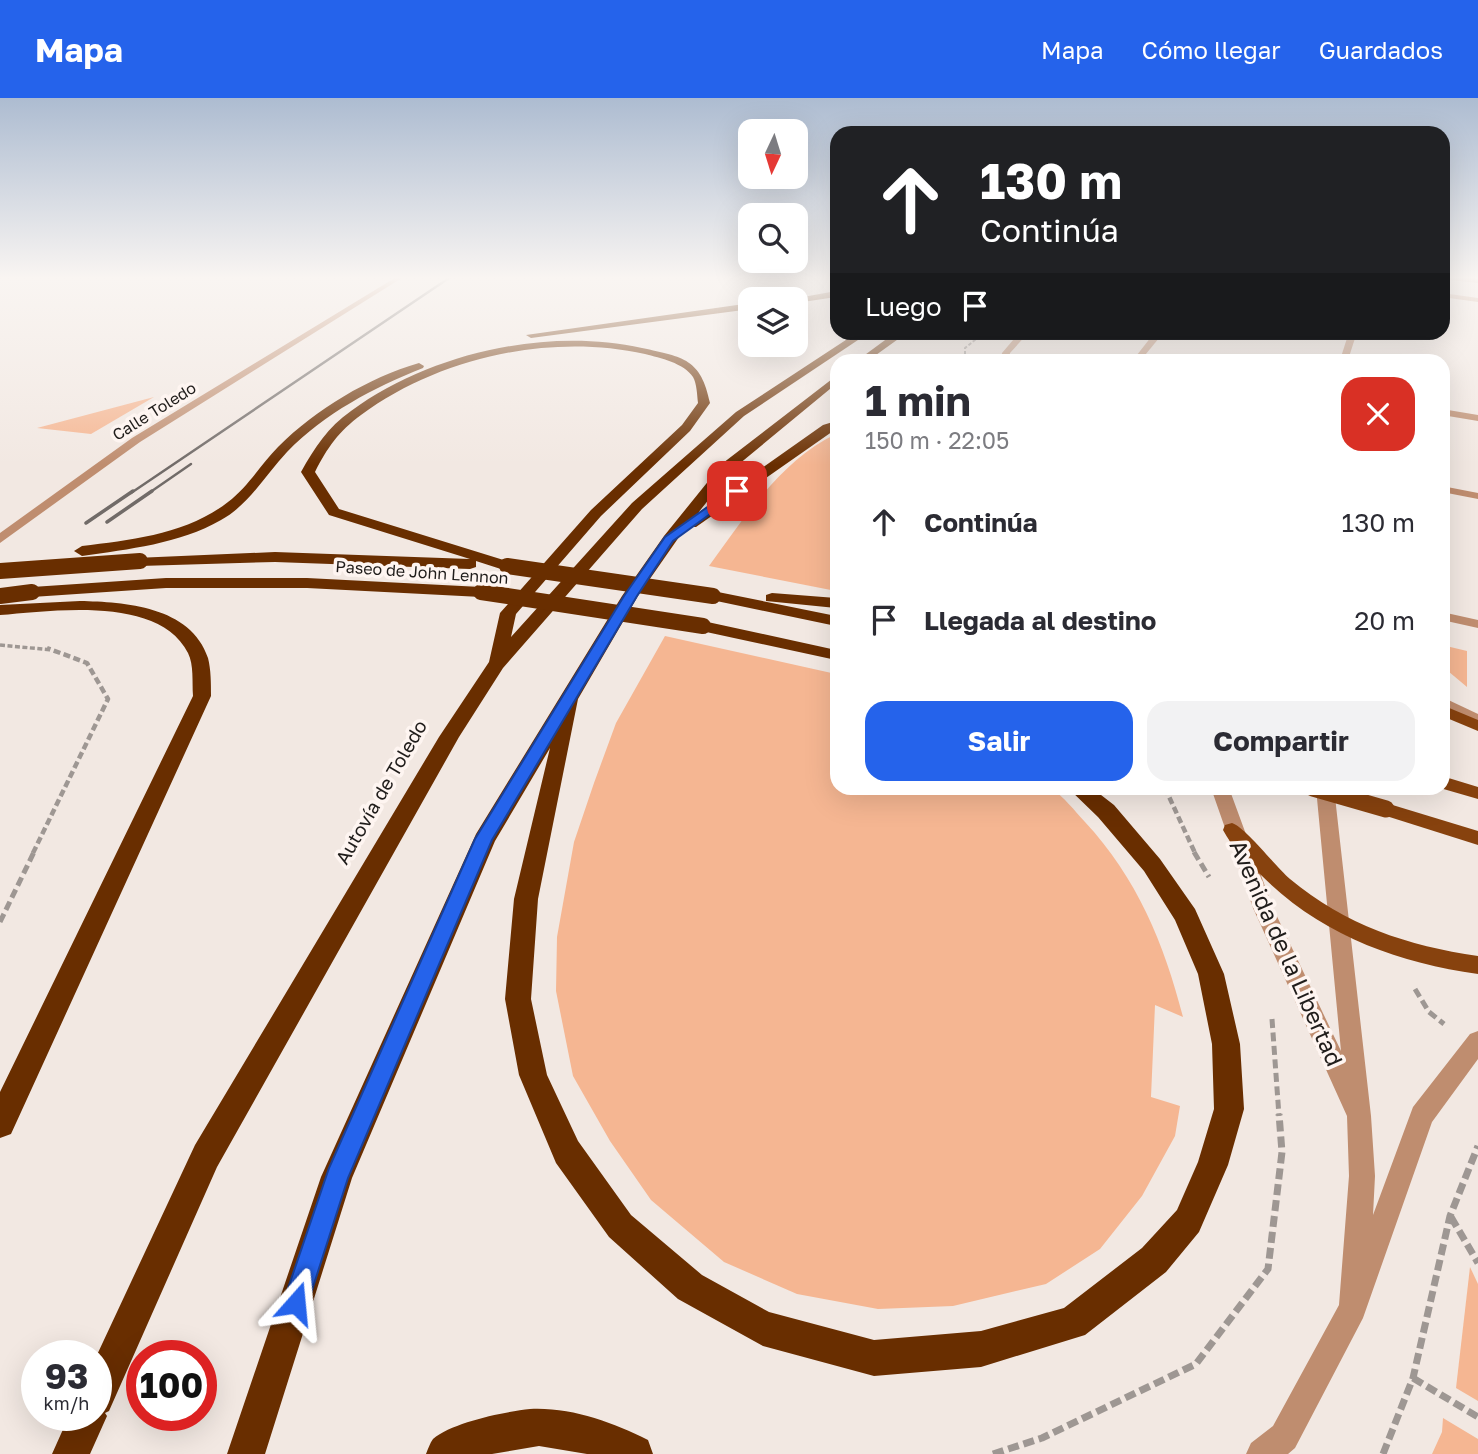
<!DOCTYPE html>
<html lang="es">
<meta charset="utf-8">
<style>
:root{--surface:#fff;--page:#f2f2f3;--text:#2b2b33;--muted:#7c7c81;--accent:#2563eb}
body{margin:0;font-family:"Golos Text",sans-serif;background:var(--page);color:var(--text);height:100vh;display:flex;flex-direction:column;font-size:26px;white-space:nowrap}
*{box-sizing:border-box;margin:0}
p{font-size:23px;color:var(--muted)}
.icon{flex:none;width:38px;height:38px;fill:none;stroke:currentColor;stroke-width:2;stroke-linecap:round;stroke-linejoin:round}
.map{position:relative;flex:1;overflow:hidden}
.details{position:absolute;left:830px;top:256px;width:620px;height:441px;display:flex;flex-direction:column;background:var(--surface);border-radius:21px;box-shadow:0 7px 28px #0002}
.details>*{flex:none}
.hud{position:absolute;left:830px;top:28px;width:620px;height:214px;border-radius:21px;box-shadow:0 7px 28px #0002;background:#202124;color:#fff;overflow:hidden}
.needle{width:46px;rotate:184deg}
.buttons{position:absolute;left:738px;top:21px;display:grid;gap:14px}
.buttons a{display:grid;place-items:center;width:70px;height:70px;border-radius:14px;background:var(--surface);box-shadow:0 7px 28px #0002;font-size:35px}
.speed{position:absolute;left:21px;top:1242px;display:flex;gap:14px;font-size:35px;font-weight:700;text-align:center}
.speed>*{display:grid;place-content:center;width:91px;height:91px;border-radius:50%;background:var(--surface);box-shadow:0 7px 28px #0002;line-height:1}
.speed small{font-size:18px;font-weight:400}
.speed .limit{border:10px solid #d22;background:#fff;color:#111}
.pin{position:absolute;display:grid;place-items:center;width:60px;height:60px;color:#fff;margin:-30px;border-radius:14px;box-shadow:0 4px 10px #0006}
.me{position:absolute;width:77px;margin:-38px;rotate:18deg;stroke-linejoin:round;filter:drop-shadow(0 0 5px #0008)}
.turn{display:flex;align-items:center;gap:24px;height:147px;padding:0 35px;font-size:32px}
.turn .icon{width:91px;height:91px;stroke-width:2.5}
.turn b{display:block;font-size:49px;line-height:60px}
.then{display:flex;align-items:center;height:66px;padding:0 35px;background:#0003;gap:14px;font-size:26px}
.round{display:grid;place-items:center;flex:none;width:74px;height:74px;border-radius:21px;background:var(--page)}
.head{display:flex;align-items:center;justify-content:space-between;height:119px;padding:0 35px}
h1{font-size:42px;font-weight:700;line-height:52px}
.cta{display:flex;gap:14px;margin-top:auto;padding:14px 35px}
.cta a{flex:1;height:80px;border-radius:21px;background:var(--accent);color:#fff;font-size:28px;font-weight:700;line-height:80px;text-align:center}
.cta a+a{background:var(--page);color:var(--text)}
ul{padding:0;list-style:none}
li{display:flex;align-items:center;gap:21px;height:98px;padding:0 35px}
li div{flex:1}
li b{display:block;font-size:26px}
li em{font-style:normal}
header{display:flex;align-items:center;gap:42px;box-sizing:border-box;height:98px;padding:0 35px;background:var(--accent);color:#fff}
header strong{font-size:33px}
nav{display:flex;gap:38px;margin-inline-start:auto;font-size:24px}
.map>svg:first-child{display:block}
.green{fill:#f5b692}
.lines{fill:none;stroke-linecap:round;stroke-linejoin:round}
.path-far4{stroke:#9e9793;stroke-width:2;stroke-dasharray:3.5 2;stroke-linecap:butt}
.path-far3{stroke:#9e9793;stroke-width:3.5;stroke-dasharray:5 2.5;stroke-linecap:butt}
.path-far2{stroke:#9e9793;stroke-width:4.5;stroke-dasharray:7 3.5;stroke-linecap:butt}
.path-far1{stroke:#9e9793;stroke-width:5;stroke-dasharray:9 4.5;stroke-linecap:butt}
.path{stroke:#9e9793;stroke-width:7;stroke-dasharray:11 5;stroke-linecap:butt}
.minor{fill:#bf8d6f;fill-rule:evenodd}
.major{fill:#87420e;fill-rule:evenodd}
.highway{fill:#692e00;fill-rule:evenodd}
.rail-far1{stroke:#716b68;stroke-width:2.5}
.rail{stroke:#716b68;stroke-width:3.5}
.major-bridge{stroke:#87420e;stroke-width:17}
.highway-bridge{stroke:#692e00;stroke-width:16}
.route{fill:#2563eb;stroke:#184099;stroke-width:2}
.labels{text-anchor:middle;stroke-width:7;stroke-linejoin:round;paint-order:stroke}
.far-street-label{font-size:16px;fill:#201d1b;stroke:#fef5f1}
.street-label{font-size:19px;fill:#201d1b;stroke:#fef5f1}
.near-street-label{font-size:23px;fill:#201d1b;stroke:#fef5f1}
</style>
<header>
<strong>Mapa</strong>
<nav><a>Mapa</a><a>Cómo llegar</a><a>Guardados</a></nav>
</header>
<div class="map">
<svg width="1478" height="1356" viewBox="0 0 1478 1356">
<rect width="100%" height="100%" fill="#f2e8e2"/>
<g class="green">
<polygon points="154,299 91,336 37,330"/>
<path d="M 836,336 L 836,493 L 709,468 C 744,420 781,362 836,336 Z"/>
<path d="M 665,538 L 836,576 L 836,690 L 1051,690 C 1064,699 1074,712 1085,724 C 1137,780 1164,845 1183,919 L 1155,907 L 1151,999 L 1180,1008 L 1175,1038 L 1142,1098 L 1100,1151 L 1046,1186 L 953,1208 L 878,1211 L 797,1196 L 724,1164 L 651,1102 L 610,1043 L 573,978 L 556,893 L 557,839 L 574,744 L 594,685 L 616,625 Z"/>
<polygon points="1442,547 1467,553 1467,589 1442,568"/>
<polygon points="1470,1169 1478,1186 1478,1303 1456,1290"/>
<polygon points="1443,1320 1478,1341 1478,1356 1432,1356 1442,1334"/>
</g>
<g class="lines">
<polyline class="path-far4" points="965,262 965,250 981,237"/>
<polyline class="path-far3" points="0,547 52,552"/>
<g class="path-far2">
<polyline points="1165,690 1195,755"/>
<polyline points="33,755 108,601 87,565 47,550"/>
</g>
<g class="path-far1">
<polyline points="1194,754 1209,779"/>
<polyline points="0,824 34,754"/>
<polyline points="1415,891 1429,914 1444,926"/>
<polyline points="1272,921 1279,1018"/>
</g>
<g class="path">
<polyline points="1451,1119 1478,1165"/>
<polyline points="1413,1280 1478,1319"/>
<polyline points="993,1356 1042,1340 1196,1266 1268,1171 1282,1054 1279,1016"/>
<polyline points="1383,1356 1413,1280 1450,1118 1478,1048"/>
</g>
<g class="minor">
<polygon points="398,178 405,178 140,344 0,445 0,435 132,340"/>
<polygon points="1442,178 1478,181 1478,185 1442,181"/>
<polygon points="1442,195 1478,200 1478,204 1442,199"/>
<polygon points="1020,234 1029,234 1010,255 1009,262 1001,262 1002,255"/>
<polygon points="1155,234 1164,234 1141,262 1133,262"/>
<polygon points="1349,234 1357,234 1348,262 1340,262"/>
<polygon points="1442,311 1478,317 1478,323 1442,317"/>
<polygon points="1442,388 1478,395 1478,401 1442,394"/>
<polygon points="1442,514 1478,522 1478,530 1442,522"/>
<polygon points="1442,599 1478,616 1478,628 1442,611"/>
<polygon points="1211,690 1229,690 1273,810 1341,953 1316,690 1334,690 1371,1018 1375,1078 1373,1117 1413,1009 1470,936 1478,933 1478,961 1432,1024 1363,1220 1295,1350 1288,1356 1246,1356 1251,1345 1273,1328 1339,1207 1349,1078 1347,1018 1253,810"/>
</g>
<g class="major">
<polygon points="1442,607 1478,622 1478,633 1442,618"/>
<polygon points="1442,678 1478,689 1478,701 1440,690 1442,690"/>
<polygon points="1386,705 1478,733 1478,747 1380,716 1377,711 1380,706"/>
<path d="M 1232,725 C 1245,729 1276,769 1290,781 C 1345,827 1408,848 1478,858 L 1478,876 C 1396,864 1321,837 1261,777 C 1247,764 1232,749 1223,732 L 1225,727 Z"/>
</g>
<g class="highway">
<polygon points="836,193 836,199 796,205 796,201 792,201"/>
<polygon points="751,205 751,211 531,240 526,237"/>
<path d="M 858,234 L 870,234 L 744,318 L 642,411 L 503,570 L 459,639 L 217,1069 L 109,1313 L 105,1315 L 107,1318 L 90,1356 L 52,1356 L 69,1318 L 96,1318 L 96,1259 L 195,1047 L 439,639 L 489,564 L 500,515 L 591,412 L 682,327 L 698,305 C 697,297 697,286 693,279 C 684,265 660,260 645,256 C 550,235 440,259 361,317 C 339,333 327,350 315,374 L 339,411 L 513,465 L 513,471 L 507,473 L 476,463 L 476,469 L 470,471 L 275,464 L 140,468 L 132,463 L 135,460 L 275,454 L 470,461 L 329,417 L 301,374 C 315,349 328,329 351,313 C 431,255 546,229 642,250 C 684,259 701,261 710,305 L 690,333 L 601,418 L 516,516 L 511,539 L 632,405 L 736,314 Z"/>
<polygon points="896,234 908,234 869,262 858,262"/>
<path d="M 419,265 L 424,268 L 423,270 C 373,290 325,315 287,354 C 265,377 250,406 221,422 C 179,446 129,451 82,458 L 74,453 L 82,448 C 132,442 187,436 228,404 C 248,389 261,366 278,349 C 316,311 368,280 419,265 Z"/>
<polygon points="836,278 836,286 733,371 698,415 823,327 836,323 836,331 696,429 686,429 638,498 578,601 538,801 531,901 547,977 578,1043 631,1117 702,1177 769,1214 874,1242 981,1233 1064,1210 1142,1150 1177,1112 1198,1064 1214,1011 1212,946 1198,876 1175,822 1144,773 1098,719 1068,690 1092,690 1114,707 1160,761 1195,811 1224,876 1240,946 1244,1011 1228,1067 1199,1134 1166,1174 1085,1237 981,1269 874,1278 763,1248 678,1201 609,1139 556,1065 519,977 505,901 514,801 550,650 495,743 352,1080 265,1356 227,1356 321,1079 476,736 622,498 664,438 723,365"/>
<polygon points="166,480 307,480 481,489 489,494 481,499 307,490 166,490 32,499 24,494 32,489"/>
<polygon points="713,493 836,518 836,528 707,501 705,498"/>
<polygon points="772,495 836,500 836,510 766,503 766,497"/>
<path d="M 80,503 C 124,504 191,508 208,560 C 211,572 211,585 211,598 L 11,1036 L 0,1040 L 0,994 L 193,598 C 192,584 194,567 188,555 C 159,497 52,513 0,517 L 0,507 Z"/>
<polygon points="703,523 836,552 836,562 697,532 694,528"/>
<path d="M 530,1311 C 571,1309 612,1324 648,1342 L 653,1356 L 587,1356 L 539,1348 L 492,1356 L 426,1356 C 428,1351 430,1345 433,1341 C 453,1324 504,1314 530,1311 Z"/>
</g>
<g class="rail-far1">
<polyline points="131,395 452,178"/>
<polyline points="149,395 191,366"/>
</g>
<g class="rail">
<polyline points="107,424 152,393"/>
<polyline points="86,425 133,393"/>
</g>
<polyline class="major-bridge" points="1313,690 1386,711"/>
<g class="highway-bridge">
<polyline points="507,468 713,498"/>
<polyline points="0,473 140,463"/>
<polyline points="481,494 703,528"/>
<polyline points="0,498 32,494"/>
</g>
</g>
<linearGradient id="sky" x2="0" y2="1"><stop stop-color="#adbcd1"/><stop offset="0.49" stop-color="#f9f5f2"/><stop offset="1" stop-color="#f9f5f2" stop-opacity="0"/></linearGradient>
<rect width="1478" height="367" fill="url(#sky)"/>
<polygon class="route" points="733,391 742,393 673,443 637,498 492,742 348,1080 305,1214 296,1218 287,1214 283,1205 329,1070 475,741 624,498 665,439"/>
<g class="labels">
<g class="far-street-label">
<text transform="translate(154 313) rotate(-32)" y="6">Calle Toledo</text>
<text transform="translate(422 474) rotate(4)" y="6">Paseo de John Lennon</text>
</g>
<g class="street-label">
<text transform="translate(381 694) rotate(-60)" y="7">Autovía de Toledo</text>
</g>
<g class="near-street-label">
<text transform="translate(1286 855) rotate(66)" y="8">Avenida de la Libertad</text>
</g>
</g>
</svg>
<div class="buttons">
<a><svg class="needle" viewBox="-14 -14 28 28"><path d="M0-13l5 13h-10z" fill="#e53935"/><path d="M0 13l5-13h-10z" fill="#7c7c81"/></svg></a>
<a><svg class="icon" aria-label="search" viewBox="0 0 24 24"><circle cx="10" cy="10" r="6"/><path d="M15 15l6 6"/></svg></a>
<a><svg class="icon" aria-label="layers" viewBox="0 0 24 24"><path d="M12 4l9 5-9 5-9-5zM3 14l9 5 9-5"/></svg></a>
</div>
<div class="speed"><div>93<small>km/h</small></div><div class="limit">100</div></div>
<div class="pin" style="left:737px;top:393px;background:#d93025"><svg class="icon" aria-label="arrive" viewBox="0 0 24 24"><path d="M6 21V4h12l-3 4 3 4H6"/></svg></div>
<svg class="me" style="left:296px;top:1205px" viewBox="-20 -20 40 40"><path d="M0-17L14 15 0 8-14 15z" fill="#2563eb" stroke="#fff" stroke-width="4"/></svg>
<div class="hud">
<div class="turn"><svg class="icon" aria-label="ahead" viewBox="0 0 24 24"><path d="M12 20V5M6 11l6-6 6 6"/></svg><div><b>130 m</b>Continúa</div></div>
<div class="then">Luego<svg class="icon" aria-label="arrive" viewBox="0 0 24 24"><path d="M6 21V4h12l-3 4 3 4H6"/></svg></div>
</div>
<section class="details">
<div class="head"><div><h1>1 min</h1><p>150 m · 22:05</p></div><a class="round" style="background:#d93025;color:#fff"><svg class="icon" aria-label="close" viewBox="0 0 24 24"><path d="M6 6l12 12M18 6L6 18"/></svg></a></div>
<ul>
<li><svg class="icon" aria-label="ahead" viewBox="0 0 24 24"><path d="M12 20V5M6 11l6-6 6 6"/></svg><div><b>Continúa</b></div><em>130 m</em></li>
<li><svg class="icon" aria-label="arrive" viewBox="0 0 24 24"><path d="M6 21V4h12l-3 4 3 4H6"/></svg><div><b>Llegada al destino</b></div><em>20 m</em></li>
</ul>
<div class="cta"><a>Salir</a><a>Compartir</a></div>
</section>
</div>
